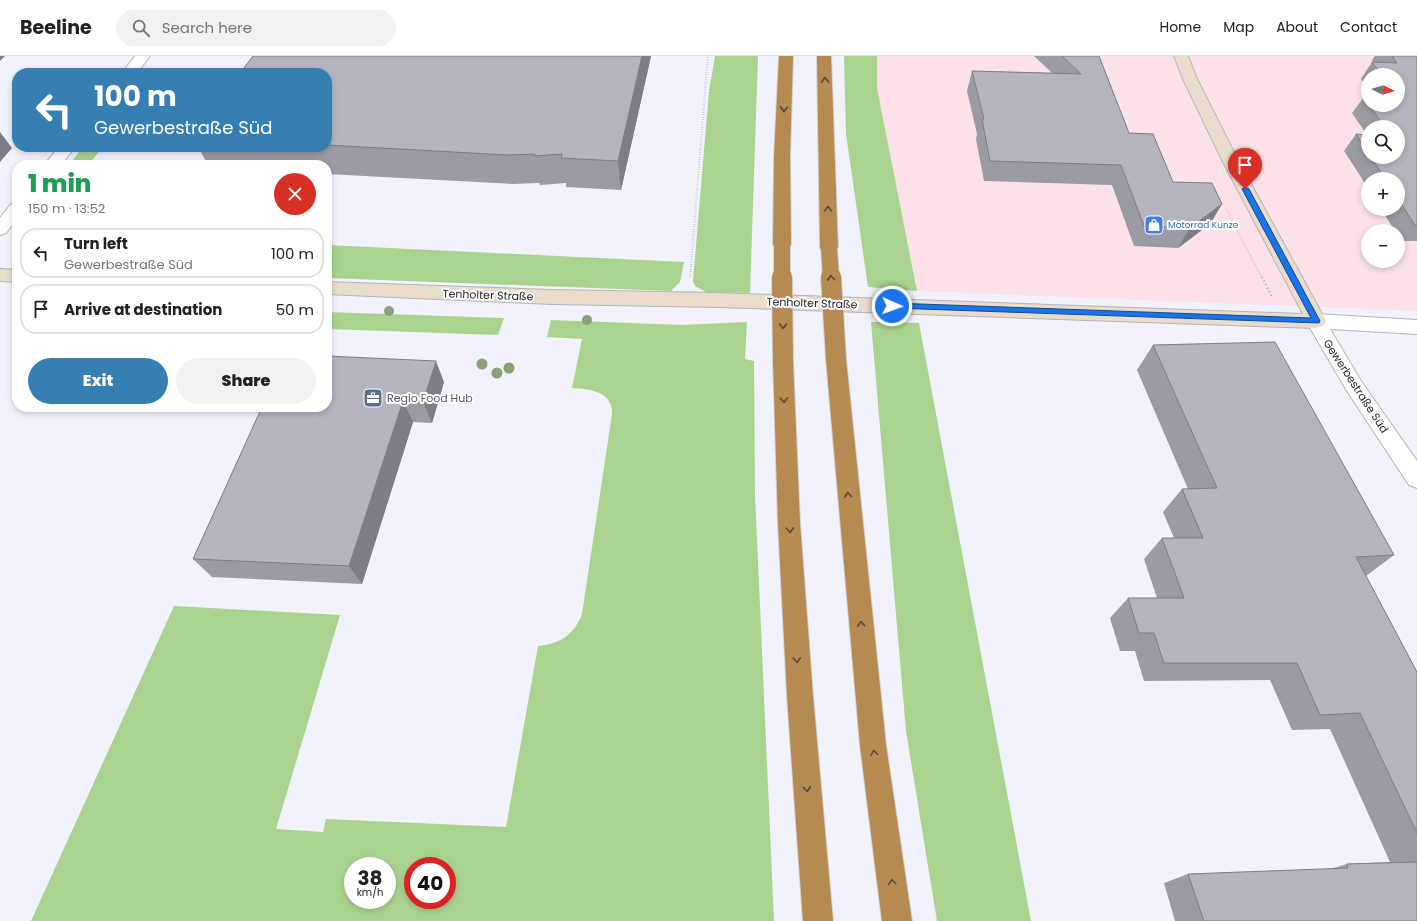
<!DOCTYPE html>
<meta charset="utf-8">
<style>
:root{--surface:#fff;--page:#f2f2f2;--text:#202124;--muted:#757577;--line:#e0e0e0;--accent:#357fb3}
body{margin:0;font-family:Poppins,sans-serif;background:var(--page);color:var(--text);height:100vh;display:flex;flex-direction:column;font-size:15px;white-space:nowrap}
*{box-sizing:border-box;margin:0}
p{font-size:13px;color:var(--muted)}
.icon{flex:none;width:22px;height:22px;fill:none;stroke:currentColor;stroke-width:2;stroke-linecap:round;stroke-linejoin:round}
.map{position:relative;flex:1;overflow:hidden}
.details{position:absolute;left:12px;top:104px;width:320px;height:252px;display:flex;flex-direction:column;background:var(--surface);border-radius:16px;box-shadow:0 2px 6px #0003}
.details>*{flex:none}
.top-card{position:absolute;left:12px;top:12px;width:320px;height:84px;border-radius:16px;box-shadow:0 2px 6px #0003;background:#357fb3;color:#fff;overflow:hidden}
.needle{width:26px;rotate:95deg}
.tools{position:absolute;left:1361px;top:12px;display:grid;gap:8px}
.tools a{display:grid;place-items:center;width:44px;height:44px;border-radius:50%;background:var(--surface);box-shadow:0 2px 6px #0003;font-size:20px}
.speed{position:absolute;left:344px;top:801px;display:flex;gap:8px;font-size:20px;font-weight:700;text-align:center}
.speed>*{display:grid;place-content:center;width:52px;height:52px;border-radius:50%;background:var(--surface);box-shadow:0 2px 6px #0003;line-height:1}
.speed small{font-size:10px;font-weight:400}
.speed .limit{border:6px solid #d22;background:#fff;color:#111}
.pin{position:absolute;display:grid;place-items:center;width:34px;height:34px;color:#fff;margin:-41px -17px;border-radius:50% 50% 50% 0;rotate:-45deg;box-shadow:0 0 4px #0007}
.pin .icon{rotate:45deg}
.me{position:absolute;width:44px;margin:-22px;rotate:92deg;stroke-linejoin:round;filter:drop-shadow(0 0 3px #0008)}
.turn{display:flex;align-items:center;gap:14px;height:84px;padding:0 16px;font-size:18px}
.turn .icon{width:52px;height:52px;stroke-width:2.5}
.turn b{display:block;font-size:28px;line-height:34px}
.round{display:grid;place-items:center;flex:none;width:42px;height:42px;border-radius:21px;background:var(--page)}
.overview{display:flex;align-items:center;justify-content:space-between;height:68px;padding:0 16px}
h1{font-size:24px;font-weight:800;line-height:30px;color:#1e9e55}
.cta{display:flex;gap:8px;margin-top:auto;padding:8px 16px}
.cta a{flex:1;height:46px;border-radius:24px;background:var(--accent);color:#fff;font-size:16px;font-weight:800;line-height:46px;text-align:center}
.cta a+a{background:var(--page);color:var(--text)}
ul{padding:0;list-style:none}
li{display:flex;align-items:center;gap:12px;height:50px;margin:0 8px 6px;padding:0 8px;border:2px solid var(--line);border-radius:16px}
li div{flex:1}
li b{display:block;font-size:15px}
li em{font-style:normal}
header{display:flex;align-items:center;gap:24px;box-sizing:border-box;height:56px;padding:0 20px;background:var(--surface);border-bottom:1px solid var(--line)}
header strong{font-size:19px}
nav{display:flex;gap:22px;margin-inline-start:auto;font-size:14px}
.search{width:280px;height:36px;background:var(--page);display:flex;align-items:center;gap:10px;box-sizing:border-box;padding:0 14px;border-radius:22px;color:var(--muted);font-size:15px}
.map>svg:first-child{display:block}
.commercial{fill:#fce1e8;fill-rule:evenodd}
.green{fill:#abd390;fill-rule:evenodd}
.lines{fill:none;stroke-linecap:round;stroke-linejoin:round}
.street-casing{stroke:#b3b4be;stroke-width:2}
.secondary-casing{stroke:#b3b4be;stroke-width:2}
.highway-casing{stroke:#d2d2d3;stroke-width:2}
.path-far1{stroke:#acadb5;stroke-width:2;stroke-dasharray:0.5 2;stroke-linecap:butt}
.path{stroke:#acadb5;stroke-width:2.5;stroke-dasharray:1 3;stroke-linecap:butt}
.street{fill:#fff;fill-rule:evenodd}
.secondary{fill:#e9dccb;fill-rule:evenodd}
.highway{fill:#b58b52;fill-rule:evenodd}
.highway-bridge-far1-casing{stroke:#d2d2d3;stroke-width:18;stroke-linecap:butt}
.highway-bridge-casing{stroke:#d2d2d3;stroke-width:22;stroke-linecap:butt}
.highway-bridge-far1{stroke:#b58b52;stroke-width:16}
.highway-bridge{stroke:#b58b52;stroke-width:20}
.tree{fill:#8aa177}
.wall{fill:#9a9ba3;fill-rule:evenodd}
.shaded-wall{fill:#7d7e85}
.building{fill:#b3b4be;stroke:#7d7e85}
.oneway{stroke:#5b4a36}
.route{fill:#1a73e8;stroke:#114b97}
.labels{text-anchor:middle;stroke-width:4;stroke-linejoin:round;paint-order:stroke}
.far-shop-label{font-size:9px;fill:#366cbe;stroke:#fff;text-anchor:start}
.street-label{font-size:11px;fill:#1f1f23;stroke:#fff}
.service-label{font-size:11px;fill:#4e5e75;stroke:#fff;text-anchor:start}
</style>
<header>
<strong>Beeline</strong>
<div class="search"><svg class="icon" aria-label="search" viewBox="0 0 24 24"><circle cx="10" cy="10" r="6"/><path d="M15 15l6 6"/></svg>Search here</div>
<nav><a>Home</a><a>Map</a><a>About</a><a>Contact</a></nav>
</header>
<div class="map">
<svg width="1417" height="865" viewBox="0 0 1417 865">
<rect width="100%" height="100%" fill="#f1f2fc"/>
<path class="commercial" d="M 877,0 L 1417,0 L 1417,255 L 917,235 L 877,32 ZM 1368,19 L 1398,19 L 1398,49 L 1368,49 ZM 1368,71 L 1398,71 L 1398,101 L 1368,101 ZM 1368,123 L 1398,123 L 1398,153 L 1368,153 ZM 1368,175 L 1398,175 L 1398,205 L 1368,205 Z"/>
<g class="green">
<polygon points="715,0 758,0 750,237 706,236 695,230 693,225 709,35"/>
<polygon points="844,0 877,0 877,32 917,235 868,231 846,78"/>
<polygon points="83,91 103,91 88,109 69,109"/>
<polygon points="327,189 684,206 680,226 671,235 327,222"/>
<polygon points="327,256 504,262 498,279 327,273"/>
<path d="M 551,264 L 682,269 L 747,266 L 745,303 L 754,305 L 755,438 L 774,865 L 31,865 L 174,550 L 340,559 L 276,773 L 323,776 L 326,763 L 506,771 L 538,590 C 560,588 574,579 582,558 L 612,358 C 613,335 589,333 572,332 L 582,283 L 547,281 ZM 353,810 L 387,810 L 387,844 L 353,844 ZM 413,810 L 447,810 L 447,844 L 413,844 Z"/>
<polygon points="871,266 919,267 1031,865 937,865 906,675"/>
</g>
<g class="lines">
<g class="street-casing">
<g id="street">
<polygon points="135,0 150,0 137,17 122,17"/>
<polygon points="59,91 75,91 61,109 44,109"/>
<polygon points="17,147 17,163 6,177 0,179 0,162 11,148"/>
<polygon points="1316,258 1417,264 1417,278 1330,273 1361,325 1417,405 1417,432 1409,429 1347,335 1306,265 1309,260"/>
</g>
</g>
<g class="secondary-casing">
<g id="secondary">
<polygon points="1174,0 1188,0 1197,23 1239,106 1326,265 1323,270 1316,272 718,251 552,248 327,238 327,226 552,234 718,237 1303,258 1223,106 1183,23"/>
<polygon points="0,213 17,214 17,226 0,225"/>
</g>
</g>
<g class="highway-casing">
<g id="highway">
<polygon points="779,0 793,0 790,101 791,189 788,193 782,195 776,193 773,189 774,101"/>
<polygon points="817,0 831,0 838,192 835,196 829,198 823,196 820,192"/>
<polygon points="836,296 843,298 846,303 886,689 912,865 882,865 860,689 826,303 829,298"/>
<polygon points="783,298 790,300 793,305 800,467 813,640 833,865 803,865 787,640 778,467 773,305 776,300"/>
</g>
</g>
<g class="path-far1">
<polyline points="1226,153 1262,222"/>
<polyline points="690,221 708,0"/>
</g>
<polyline class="path" points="1262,221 1272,241"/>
<use href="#street" class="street"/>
<use href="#secondary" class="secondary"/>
<use href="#highway" class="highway"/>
<g class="highway-bridge-far1-casing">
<g id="highway-bridge-far1">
<polyline points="782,189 782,222"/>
<polyline points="829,192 831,222"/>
</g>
</g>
<g class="highway-bridge-casing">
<g id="highway-bridge">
<polyline points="782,221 783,305"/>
<polyline points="831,221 836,303"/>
</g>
</g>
<use href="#highway-bridge-far1" class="highway-bridge-far1"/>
<use href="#highway-bridge" class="highway-bridge"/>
</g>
<g class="tree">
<circle cx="389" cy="255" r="5"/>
<circle cx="587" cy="264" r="5"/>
<circle cx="482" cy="308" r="5.5"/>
<circle cx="509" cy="312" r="5.5"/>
<circle cx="497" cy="317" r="5.5"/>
</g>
<g class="wall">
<polygon points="253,0 651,0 621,134 566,131 566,127 540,129 539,127 513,128 327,118 327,109 208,109 198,91 327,91 327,17"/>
<polygon points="1034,0 1099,0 1129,77 1173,126 1222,148 1210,168 1178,192 1134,190 1112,129 984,125 976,83 977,78 967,35 972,15 1052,17"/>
<path d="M 1375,0 L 1417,0 L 1417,185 L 1401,185 L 1398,180 L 1398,175 L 1395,175 L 1381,153 L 1398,153 L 1398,123 L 1368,123 L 1368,132 L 1344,95 L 1356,78 L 1367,79 L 1352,57 L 1364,41 L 1368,41 L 1368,49 L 1398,49 L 1398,19 L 1368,19 L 1368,33 L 1361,23 L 1372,6 L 1373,6 L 1372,4 ZM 1368,71 L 1398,71 L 1398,101 L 1368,101 Z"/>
<polygon points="1153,289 1394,499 1366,520 1417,616 1417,865 1175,865 1164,827 1188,818 1330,813 1347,808 1390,806 1330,673 1292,674 1270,624 1144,625 1135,595 1120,595 1110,562 1128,542 1157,542 1144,503 1162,482 1174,482 1163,456 1182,433 1188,433 1137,314"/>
<polygon points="444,326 432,367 413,366 362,528 212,521 193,503 262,351"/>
</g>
<g class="shaded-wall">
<polygon points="0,0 5,0 0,5"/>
<polygon points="642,0 651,0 621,134 618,105"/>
<polygon points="0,76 12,92 0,106"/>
<polygon points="1222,148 1210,168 1178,192 1190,172"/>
<polygon points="436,305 444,326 432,367 423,346"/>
<polygon points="403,345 413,366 362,528 349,510"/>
</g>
<g class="building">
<polygon points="253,0 642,0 618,105 561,102 562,98 534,100 535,98 507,99 327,89 327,17 240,17"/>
<polygon points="1062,0 1099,0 1129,77 1153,78 1173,126 1212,127 1222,148 1190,172 1144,170 1121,109 990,105 982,63 984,63 972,15 1081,18"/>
<polygon points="1392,0 1417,0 1417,169 1415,169 1398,143 1398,123 1385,123 1371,101 1398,101 1398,71 1385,71 1369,49 1398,49 1398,19 1381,19 1372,6 1397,7"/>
<polygon points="1364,41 1368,41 1368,47"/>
<polygon points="1356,78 1368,79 1368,97"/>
<polygon points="1275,286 1394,499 1356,501 1417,616 1417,777 1360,657 1320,659 1297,607 1164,607 1154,577 1139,577 1128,542 1184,542 1162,482 1203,482 1182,433 1217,432 1153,289"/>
<polygon points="327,300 436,305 423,346 403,345 349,510 193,503 262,351 327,351"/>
<polygon points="1417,806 1417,865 1204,865 1188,818 1348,812 1347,808"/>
</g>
<defs><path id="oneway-chevron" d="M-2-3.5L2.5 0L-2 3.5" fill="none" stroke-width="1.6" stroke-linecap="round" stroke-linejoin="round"/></defs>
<g class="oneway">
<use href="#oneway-chevron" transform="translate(825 24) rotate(-91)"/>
<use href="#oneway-chevron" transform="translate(784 53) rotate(91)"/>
<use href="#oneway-chevron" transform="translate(828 153) rotate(-91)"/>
<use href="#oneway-chevron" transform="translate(831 222) rotate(-94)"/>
<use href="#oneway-chevron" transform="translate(783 270) rotate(90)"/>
<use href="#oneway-chevron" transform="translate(784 344) rotate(88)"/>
<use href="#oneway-chevron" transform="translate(848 439) rotate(-95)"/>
<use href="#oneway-chevron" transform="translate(790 474) rotate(87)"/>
<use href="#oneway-chevron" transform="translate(861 568) rotate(-96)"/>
<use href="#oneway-chevron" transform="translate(797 604) rotate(87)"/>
<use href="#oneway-chevron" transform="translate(874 697) rotate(-98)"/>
<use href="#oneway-chevron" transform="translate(807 733) rotate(85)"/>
<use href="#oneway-chevron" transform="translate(892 826) rotate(-98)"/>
</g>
<polygon class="route" points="1245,131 1249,133 1320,265 1319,267 892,252 889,250 892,247 1311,262 1242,133"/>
<defs>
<g id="shop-square" transform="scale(1)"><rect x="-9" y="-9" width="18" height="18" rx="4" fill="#3f7fe0" stroke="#fff"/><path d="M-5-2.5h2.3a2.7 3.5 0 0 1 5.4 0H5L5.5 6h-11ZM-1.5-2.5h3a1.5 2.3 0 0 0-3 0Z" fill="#fff"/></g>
<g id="office-square" transform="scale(1)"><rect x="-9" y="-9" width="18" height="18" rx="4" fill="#5c6f8a" stroke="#fff"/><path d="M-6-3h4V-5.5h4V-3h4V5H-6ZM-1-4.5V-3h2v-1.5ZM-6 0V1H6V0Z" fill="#fff"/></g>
</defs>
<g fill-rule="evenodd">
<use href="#shop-square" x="1154" y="169"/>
<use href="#office-square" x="373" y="342"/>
</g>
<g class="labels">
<g class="far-shop-label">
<text x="1168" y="172">Motorrad Kunze</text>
</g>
<g class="street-label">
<text transform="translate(488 239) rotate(2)" y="4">Tenholter Straße</text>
<text transform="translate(812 247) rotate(2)" y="4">Tenholter Straße</text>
<text transform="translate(1356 330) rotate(57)" y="4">Gewerbestraße Süd</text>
</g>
<g class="service-label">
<text x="387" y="346">Regio Food Hub</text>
</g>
</g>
</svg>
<div class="tools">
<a><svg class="needle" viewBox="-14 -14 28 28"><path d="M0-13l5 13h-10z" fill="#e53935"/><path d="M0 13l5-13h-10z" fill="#757577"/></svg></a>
<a><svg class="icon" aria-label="search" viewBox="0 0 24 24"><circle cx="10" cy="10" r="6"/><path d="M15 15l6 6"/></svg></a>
<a>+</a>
<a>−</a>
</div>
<div class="speed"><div>38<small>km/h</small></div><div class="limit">40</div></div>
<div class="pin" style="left:1245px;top:133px;background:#d93025"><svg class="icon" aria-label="arrive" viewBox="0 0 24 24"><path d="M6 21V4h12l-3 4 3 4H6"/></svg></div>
<svg class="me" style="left:892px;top:250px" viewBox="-20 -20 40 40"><circle r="17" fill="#1a73e8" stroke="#fff" stroke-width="3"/><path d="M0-11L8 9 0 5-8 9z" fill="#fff"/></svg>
<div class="top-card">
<div class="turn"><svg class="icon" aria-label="left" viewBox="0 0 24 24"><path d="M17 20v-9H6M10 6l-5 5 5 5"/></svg><div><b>100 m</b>Gewerbestraße Süd</div></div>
</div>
<section class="details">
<div class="overview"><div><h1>1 min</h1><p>150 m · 13:52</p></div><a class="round" style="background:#d93025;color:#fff"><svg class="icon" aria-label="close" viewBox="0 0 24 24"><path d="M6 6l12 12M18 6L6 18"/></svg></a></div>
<ul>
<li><svg class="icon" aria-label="left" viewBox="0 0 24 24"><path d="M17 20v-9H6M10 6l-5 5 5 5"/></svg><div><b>Turn left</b><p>Gewerbestraße Süd</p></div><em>100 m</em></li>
<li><svg class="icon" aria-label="arrive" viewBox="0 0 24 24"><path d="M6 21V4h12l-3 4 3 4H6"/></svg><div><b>Arrive at destination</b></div><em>50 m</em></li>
</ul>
<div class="cta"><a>Exit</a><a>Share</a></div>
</section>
</div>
